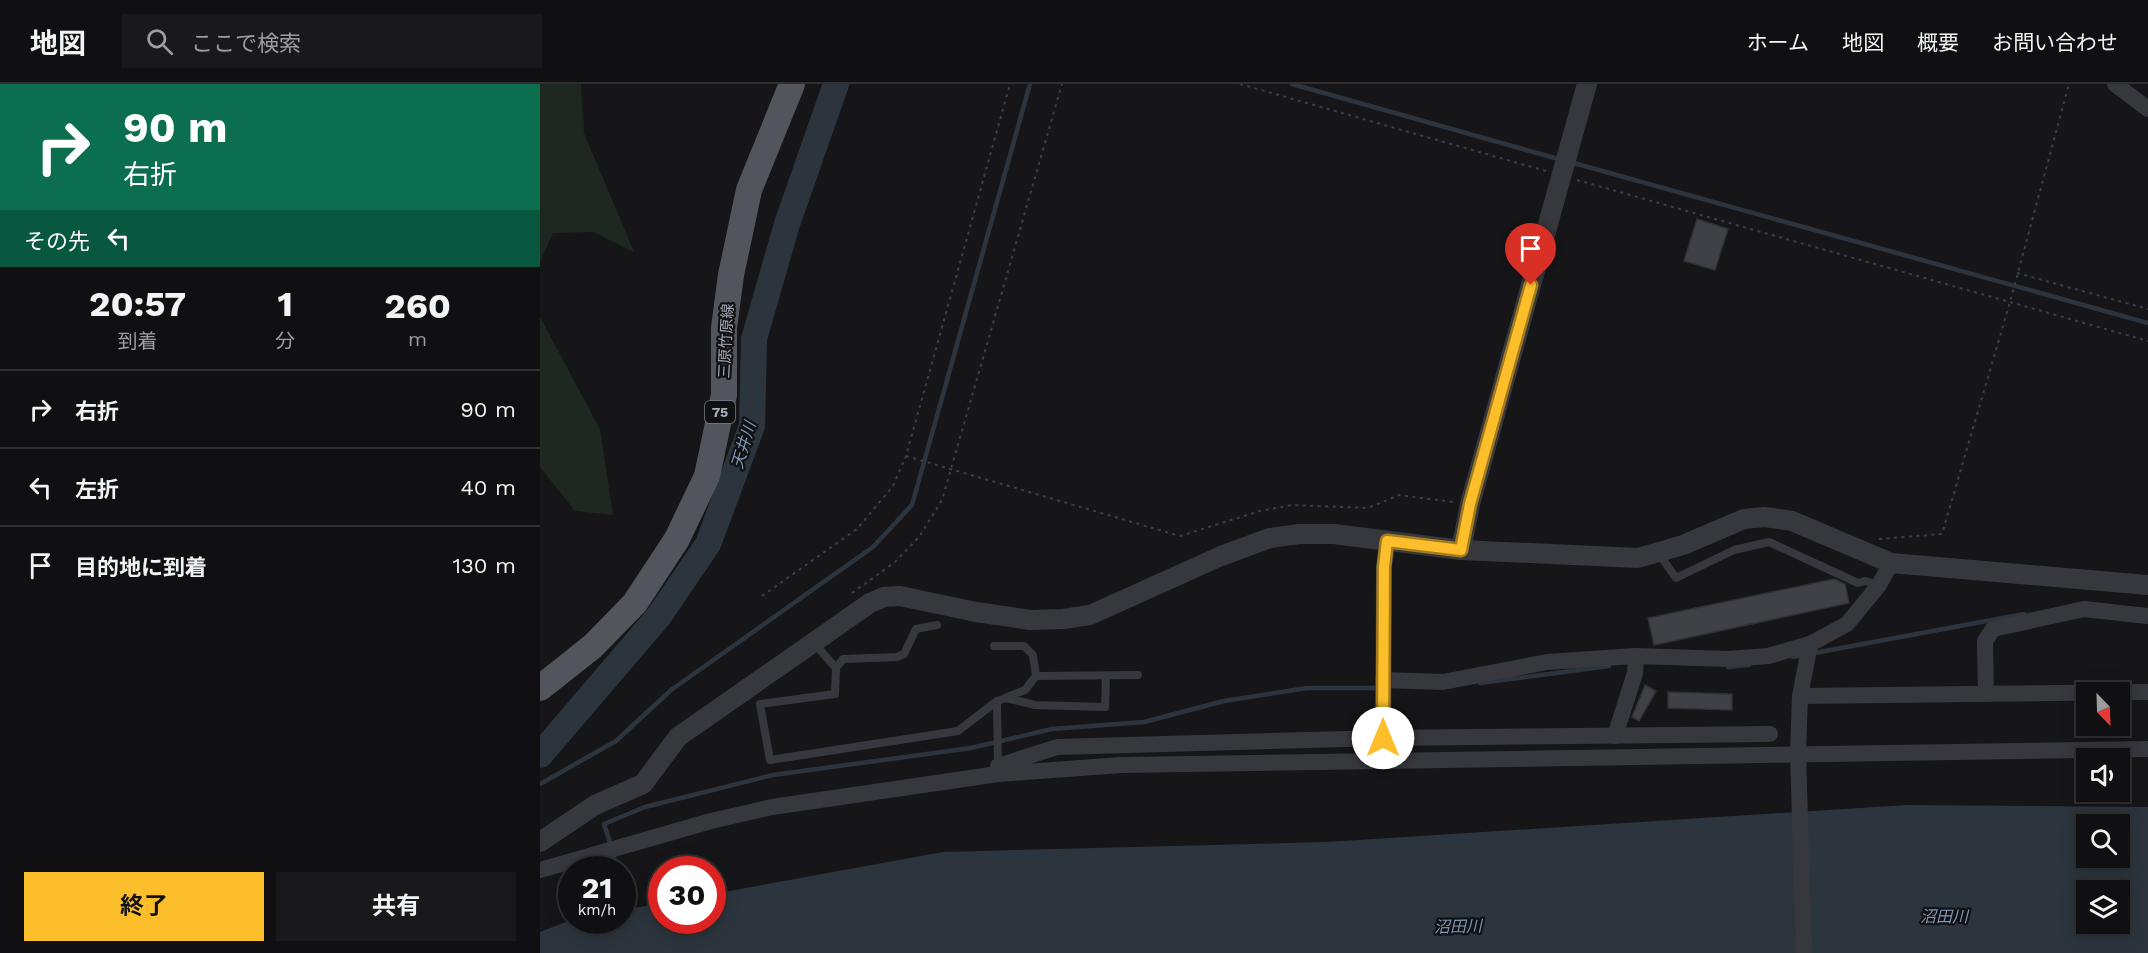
<!DOCTYPE html>
<html lang="ja">
<meta charset="utf-8">
<style>
:root{--surface:#101013;--page:#19191c;--text:#f1f3f6;--muted:#9c9da0;--line:#303033;--accent:#fcbf2b}
body{margin:0;font-family:"Work Sans","Noto Sans JP",sans-serif;background:var(--page);color:var(--text);height:100vh;display:flex;flex-direction:column;font-size:22px;white-space:nowrap}
*{box-sizing:border-box;margin:0}
p{font-size:20px;color:var(--muted)}
.icon{flex:none;width:33px;height:33px;fill:none;stroke:currentColor;stroke-width:2;stroke-linecap:round;stroke-linejoin:round}
.map{position:relative;flex:1;overflow:hidden}
.drawer{display:flex;flex-direction:column;background:var(--surface);width:540px}
.drawer>*{flex:none}
.hud{background:#0b6e4f;color:#fff;overflow:hidden}
.needle{width:39px;rotate:157deg}
.fabs{position:absolute;left:1536px;top:598px;display:grid;gap:12px}
.fabs a{display:grid;place-items:center;width:54px;height:54px;border-radius:0px;background:var(--surface);box-shadow:0 3px 15px #0003,0 0 0 2px var(--line);font-size:30px}
.speed{position:absolute;left:18px;top:772px;display:flex;gap:12px;font-size:30px;font-weight:700;text-align:center}
.speed>*{display:grid;place-content:center;width:78px;height:78px;border-radius:50%;background:var(--surface);box-shadow:0 3px 15px #0003,0 0 0 2px var(--line);line-height:1}
.speed small{font-size:15px;font-weight:400}
.speed .limit{border:9px solid #d22;background:#fff;color:#111}
.pin{position:absolute;display:grid;place-items:center;width:51px;height:51px;color:#fff;margin:-62px -26px;border-radius:50% 50% 50% 0;rotate:-45deg;box-shadow:0 0 6px #0007}
.pin .icon{rotate:45deg}
.me{position:absolute;width:66px;margin:-33px;rotate:0deg;stroke-linejoin:round;filter:drop-shadow(0 0 4px #0008)}
.turn{display:flex;align-items:center;gap:21px;height:126px;padding:0 24px;font-size:27px}
.turn .icon{width:78px;height:78px;stroke-width:2.5}
.turn b{display:block;font-size:42px;line-height:51px}
.then{display:flex;align-items:center;height:57px;padding:0 24px;background:#0003;gap:12px;font-size:22px}
.eta{display:flex;justify-content:space-evenly;align-items:center;height:102px;text-align:center}
.eta b{font-size:36px;font-weight:700;line-height:42px}
.primary-button{display:flex;gap:12px;margin-top:auto;padding:12px 24px}
.primary-button a{flex:1;height:69px;border-radius:0px;background:var(--accent);color:#111;font-size:24px;font-weight:700;line-height:69px;text-align:center}
.primary-button a+a{background:var(--page);color:var(--text)}
ul{padding:0;list-style:none}
li{display:flex;align-items:center;gap:18px;height:78px;padding:0 24px;border-top:2px solid var(--line)}
li div{flex:1}
li b{display:block;font-size:22px}
li em{font-style:normal}
header{display:flex;align-items:center;gap:36px;box-sizing:border-box;height:84px;padding:0 30px;background:var(--surface);border-bottom:2px solid var(--line)}
header strong{font-size:28px}
nav{display:flex;gap:33px;margin-inline-start:auto;font-size:21px}
.search{width:420px;height:54px;background:var(--page);display:flex;align-items:center;gap:15px;box-sizing:border-box;padding:0 21px;border-radius:0px;color:var(--muted);font-size:22px}
main{display:flex;flex:1;min-height:0}
.map>svg:first-child{display:block}
.green{fill:#1e2720}
.water{fill:#2c353d;fill-rule:evenodd}
.lines{fill:none;stroke-linecap:round;stroke-linejoin:round}
.stream{stroke:#2c353d;stroke-width:4.5}
.river{stroke:#2c353d;stroke-width:26}
.building{fill:#404146;stroke:#303035;stroke-width:1.5}
.path{stroke:#3d3f45;stroke-width:2;stroke-dasharray:3 4.5;stroke-linecap:butt}
.service{stroke:#37383e;stroke-width:8}
.minor{stroke:#37383e;stroke-width:16}
.tertiary{stroke:#37383e;stroke-width:20}
.primary{stroke:#53555d;stroke-width:26}
.route-casing{stroke:#a47c1c;stroke-width:15}
.route{stroke:#fcbf2b;stroke-width:10}
.labels{text-anchor:middle;stroke-width:4.5;stroke-linejoin:round;paint-order:stroke}
.shield{fill:#111114;stroke:#7b7e88;stroke-width:1.5}
.shield-label{font-size:14px;font-weight:bold;fill:#a8acb9}
.street-label{font-size:15px;fill:#a8acb9;stroke:#111114}
.water-label{font-size:16px;font-style:italic;fill:#7d99b6;stroke:#111114}
</style>
<header>
<strong>地図</strong>
<div class="search"><svg class="icon" aria-label="search" viewBox="0 0 24 24"><circle cx="10" cy="10" r="6"/><path d="M15 15l6 6"/></svg>ここで検索</div>
<nav><a>ホーム</a><a>地図</a><a>概要</a><a>お問い合わせ</a></nav>
</header>
<main>
<section class="drawer">
<div class="hud">
<div class="turn"><svg class="icon" aria-label="right" viewBox="0 0 24 24"><path d="M7 20v-9h11M14 6l5 5-5 5"/></svg><div><b>90 m</b>右折</div></div>
<div class="then">その先<svg class="icon" aria-label="left" viewBox="0 0 24 24"><path d="M17 20v-9H6M10 6l-5 5 5 5"/></svg></div>
</div>
<div class="eta">
<div><b>20:57</b><p>到着</p></div>
<div><b>1</b><p>分</p></div>
<div><b>260</b><p>m</p></div>
</div>
<ul>
<li><svg class="icon" aria-label="right" viewBox="0 0 24 24"><path d="M7 20v-9h11M14 6l5 5-5 5"/></svg><div><b>右折</b></div><em>90 m</em></li>
<li><svg class="icon" aria-label="left" viewBox="0 0 24 24"><path d="M17 20v-9H6M10 6l-5 5 5 5"/></svg><div><b>左折</b></div><em>40 m</em></li>
<li><svg class="icon" aria-label="arrive" viewBox="0 0 24 24"><path d="M6 21V4h12l-3 4 3 4H6"/></svg><div><b>目的地に到着</b></div><em>130 m</em></li>
</ul>
<div class="primary-button"><a>終了</a><a>共有</a></div>
</section>
<div class="map">
<svg width="1608" height="869" viewBox="0 0 1608 869">
<rect width="100%" height="100%" fill="#161619"/>
<g class="green">
<polygon points="0,0 41,0 44,49 94,168 54,148 13,149 0,178"/>
<polygon points="0,233 60,345 73,431 35,427 0,383"/>
</g>
<path class="water" d="M 1367,721 L 1608,723 L 1608,869 L 0,869 L 0,848 L 31,836 L 82,837 L 83,826 L 121,819 L 122,837 L 172,837 L 173,810 L 403,768 L 787,758 ZM 1546,741 L 1580,741 L 1580,774 L 1546,774 ZM 1546,807 L 1580,807 L 1580,840 L 1546,840 Z"/>
<g class="lines">
<g class="stream">
<polyline points="752,0 1022,76"/>
<polyline points="1030,78 1608,239"/>
<polyline points="1253,573 1484,530"/>
<polyline points="1188,583 1209,581"/>
<polyline points="940,599 1069,582"/>
<polyline points="0,700 76,657 131,606 333,463 372,421 490,0"/>
<polyline points="71,762 64,740 105,723 233,691 431,664 512,645 604,638 684,617 767,604 839,604"/>
<polyline points="73,770 77,786"/>
<polyline points="82,804 90,831"/>
</g>
<polyline class="river" points="0,671 119,532 168,460 212,342 214,255 247,140 296,0"/>
</g>
<g class="building">
<polygon points="1157,135 1188,145 1175,186 1144,177"/>
<polygon points="1294,495 1305,500 1309,519 1114,561 1108,534"/>
<polygon points="1105,601 1116,607 1099,637 1092,633"/>
<polygon points="1128,608 1192,610 1192,626 1128,624"/>
</g>
<g class="lines">
<g class="path">
<polyline points="700,0 1006,87"/>
<polyline points="1037,96 1608,257"/>
<polyline points="1477,189 1608,225"/>
<polyline points="366,372 640,452 720,427 752,421 828,424 859,411 913,418"/>
<polyline points="1339,455 1402,450 1470,218 1529,0"/>
<polyline points="312,509 355,478 379,453 402,416 522,0"/>
<polyline points="222,512 317,445 353,402 366,372 470,0"/>
</g>
<g class="service">
<polyline points="1119,470 1136,494 1194,466 1229,458 1318,499 1325,497 1339,501"/>
<polyline points="273,558 296,584 295,610 220,620 230,676 418,647 457,617"/>
<polyline points="454,562 484,562 493,571 496,592 485,606 467,613"/>
<polyline points="296,584 303,575 357,573 364,570 376,545 397,541"/>
<polyline points="496,592 598,591"/>
<polyline points="458,684 457,617 466,614 495,621 565,623 566,592"/>
</g>
<g class="minor">
<polyline points="1575,0 1608,25"/>
<polyline points="843,596 903,598 1007,578 1096,572 1188,575 1228,572 1270,560 1307,540 1339,501 1351,479"/>
<polyline points="1446,608 1445,557 1453,545 1544,525 1608,532"/>
<polyline points="1260,612 1608,608"/>
<polyline points="1075,652 1095,589 1096,572"/>
<polyline points="843,654 844,483 847,457"/>
<polyline points="458,682 517,663 843,654 1230,650"/>
<polyline points="0,786 171,737 232,723 458,690 581,681 1608,665"/>
<polyline points="1264,869 1258,669 1260,612 1270,560"/>
</g>
<g class="tertiary">
<polyline points="921,466 930,420 1047,0"/>
<polyline points="0,758 55,721 103,700 138,653 330,519 344,513 360,512 436,528 490,536 523,535 550,531 681,472 730,454 759,450 794,450 921,466 1098,474 1143,461 1204,435 1225,433 1252,437 1351,479 1608,501"/>
</g>
<polyline class="primary" points="0,604 53,562 95,519 137,455 167,392 184,311 184,244 191,191 209,106 252,0"/>
</g>
<g class="lines">
<g class="route-casing">
<polyline id="route" points="843,654 844,483 847,457 921,466 930,420 991,201"/>
</g>
<use href="#route" class="route"/>
</g>
<g class="labels">
<rect class="shield" x="165" y="317" width="30" height="22" rx="4.5"/>
<g class="shield-label">
<text x="180" y="333">75</text>
</g>
<g class="street-label">
<text transform="translate(186 257) rotate(-87)" y="5">三原竹原線</text>
</g>
<g class="water-label">
<text transform="translate(203 361) rotate(-73)" y="6">天井川</text>
<text x="1404" y="838">沼田川</text>
<text transform="translate(918 842) rotate(-1)" y="6">沼田川</text>
</g>
</g>
</svg>
<div class="fabs">
<a><svg class="needle" viewBox="-14 -14 28 28"><path d="M0-13l5 13h-10z" fill="#e53935"/><path d="M0 13l5-13h-10z" fill="#9c9da0"/></svg></a>
<a><svg class="icon" aria-label="sound" viewBox="0 0 24 24"><path d="M4 9h4l5-4v14l-5-4H4zM17 9q2 3 0 6"/></svg></a>
<a><svg class="icon" aria-label="search" viewBox="0 0 24 24"><circle cx="10" cy="10" r="6"/><path d="M15 15l6 6"/></svg></a>
<a><svg class="icon" aria-label="layers" viewBox="0 0 24 24"><path d="M12 4l9 5-9 5-9-5zM3 14l9 5 9-5"/></svg></a>
</div>
<div class="speed"><div>21<small>km/h</small></div><div class="limit">30</div></div>
<div class="pin" style="left:991px;top:201px;background:#d93025"><svg class="icon" aria-label="arrive" viewBox="0 0 24 24"><path d="M6 21V4h12l-3 4 3 4H6"/></svg></div>
<svg class="me" style="left:843px;top:654px" viewBox="-20 -20 40 40"><circle r="19" fill="#fff"/><path d="M0-13L10 11 0 6-10 11z" fill="#fcbf2b"/></svg>
</div>
</main>
